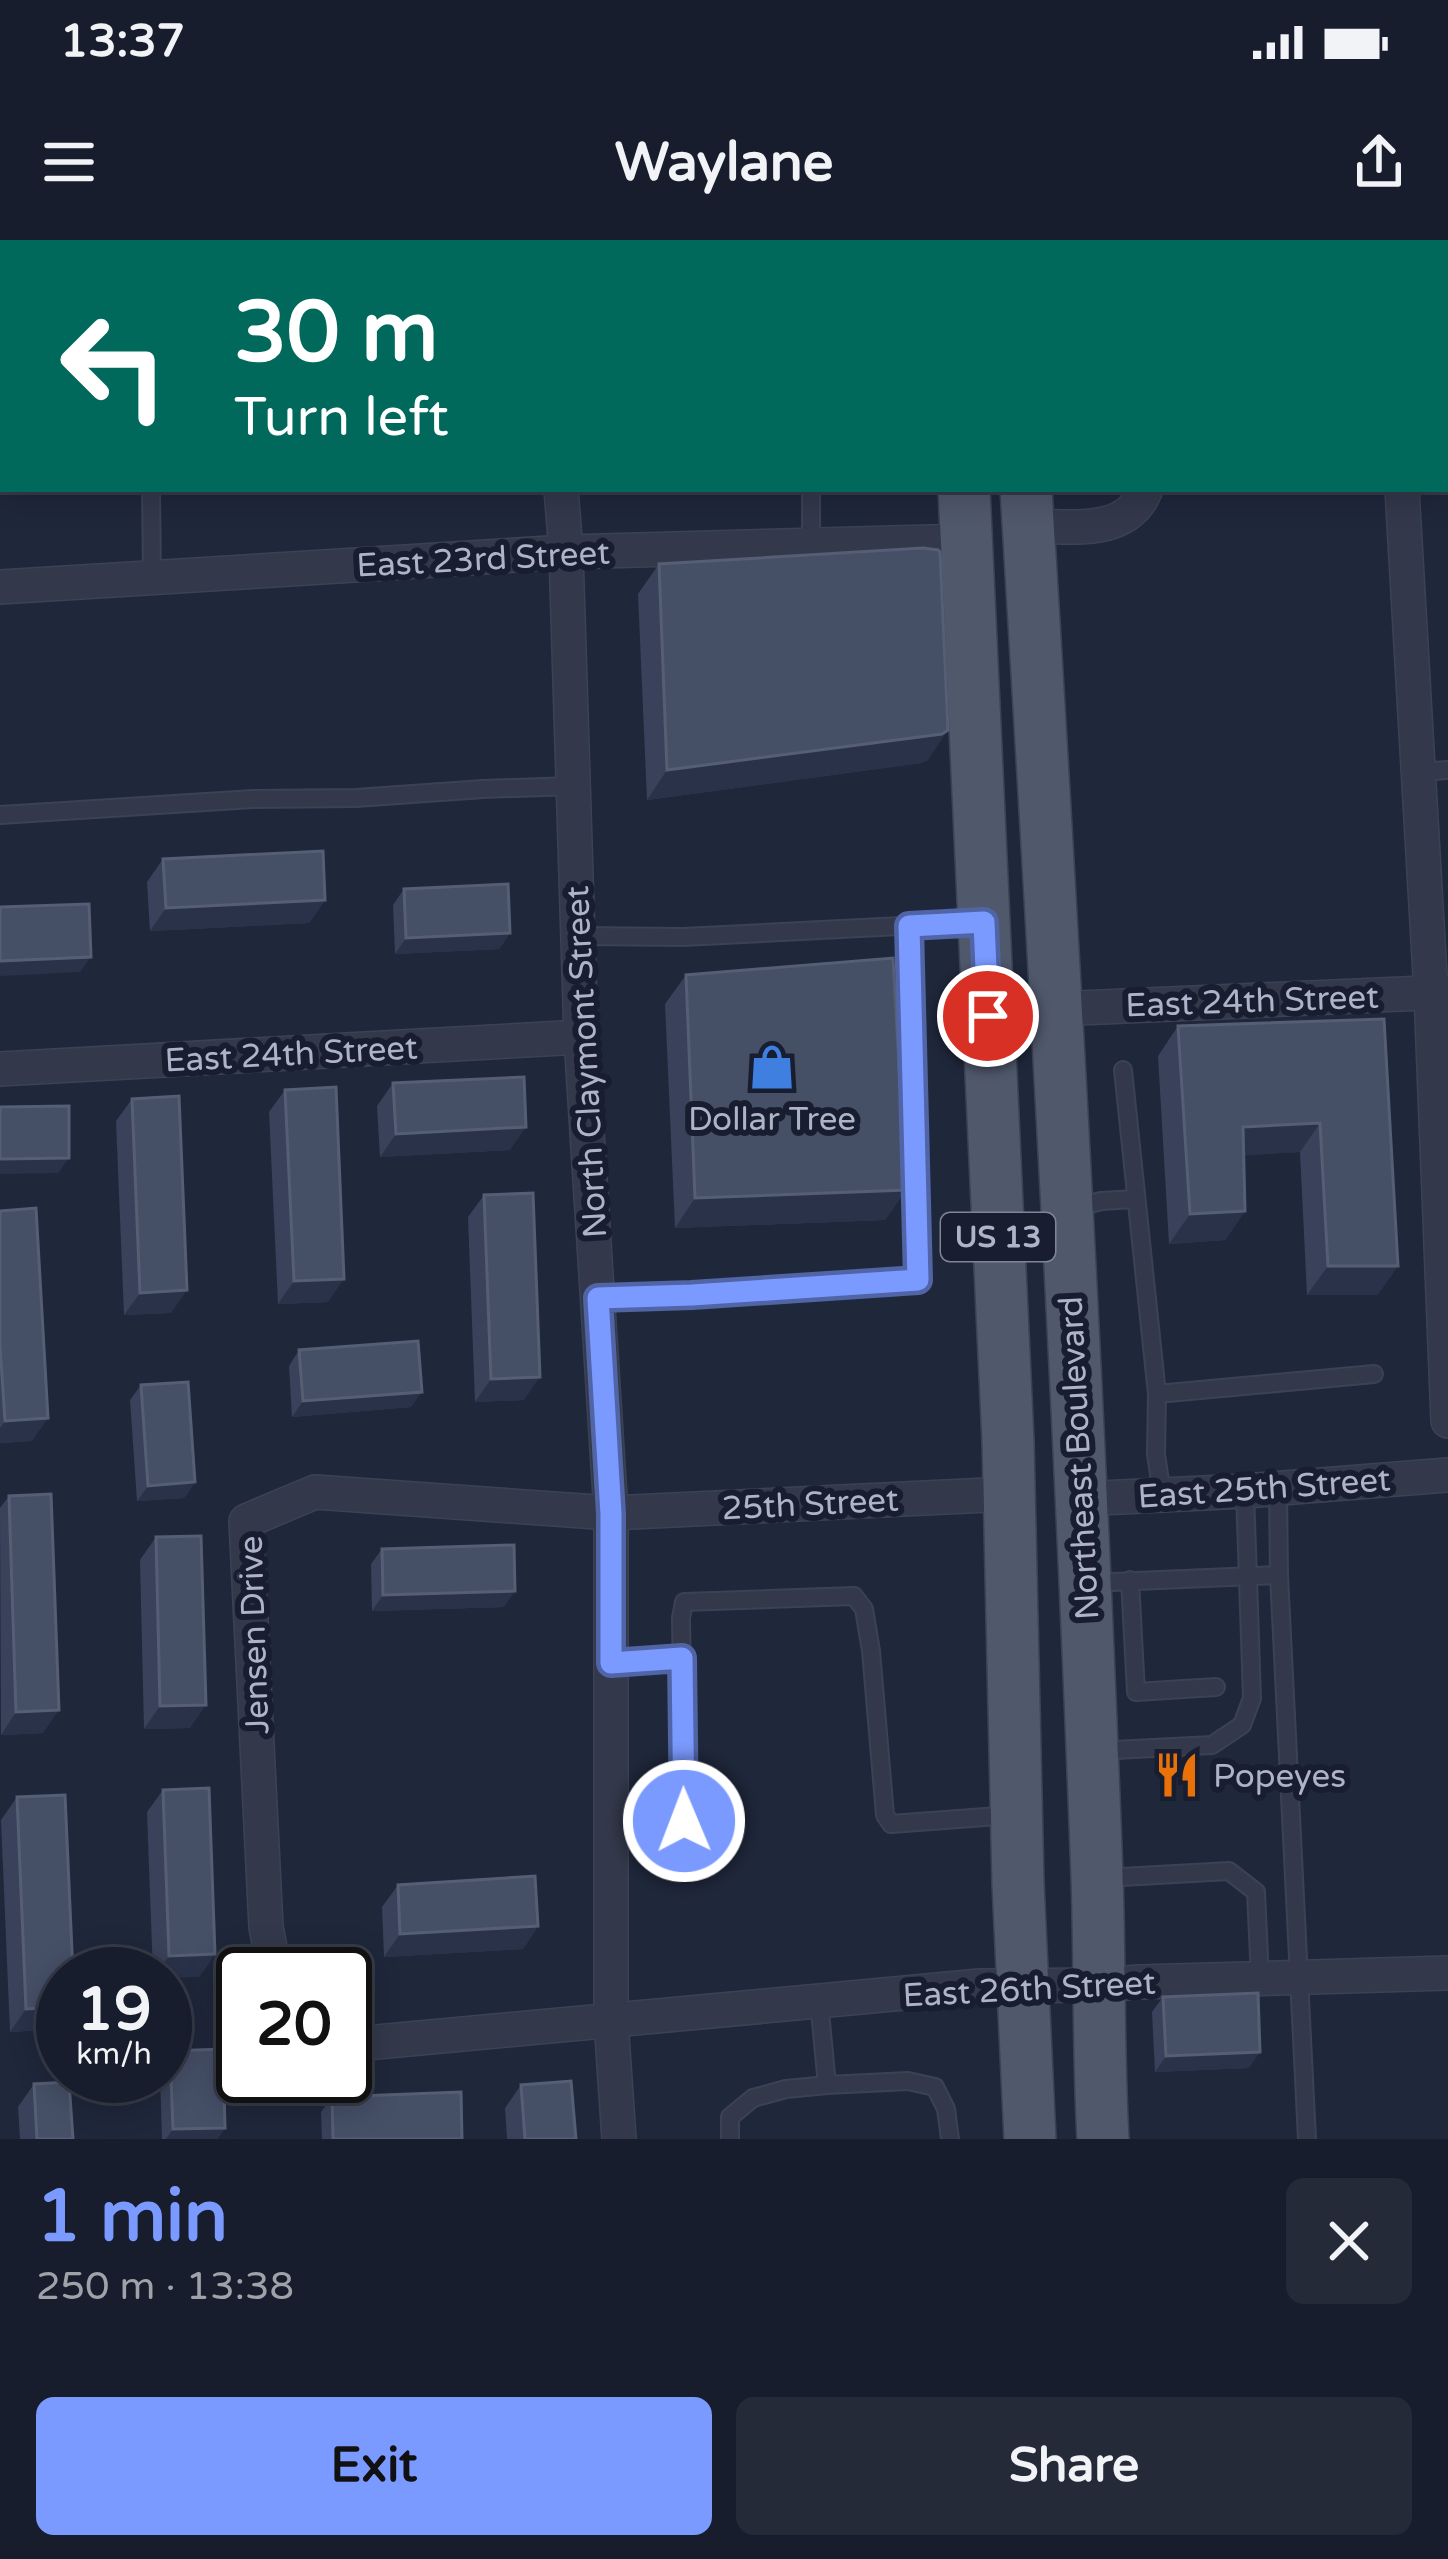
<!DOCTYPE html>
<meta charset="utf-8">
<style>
:root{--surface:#171d2c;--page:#242a38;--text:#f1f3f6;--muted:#9ea2a9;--line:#363b48;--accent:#7b9aff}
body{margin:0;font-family:"Varela Round",sans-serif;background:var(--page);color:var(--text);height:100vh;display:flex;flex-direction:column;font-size:45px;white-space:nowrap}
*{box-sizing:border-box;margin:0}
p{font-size:39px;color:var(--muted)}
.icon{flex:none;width:66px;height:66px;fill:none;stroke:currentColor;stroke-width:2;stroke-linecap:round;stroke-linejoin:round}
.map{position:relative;height:1899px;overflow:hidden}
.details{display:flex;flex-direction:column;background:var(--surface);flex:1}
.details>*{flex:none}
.banner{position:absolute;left:0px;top:0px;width:1449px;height:252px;box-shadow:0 6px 30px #0003,0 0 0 3px var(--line);background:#00695c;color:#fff;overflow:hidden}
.speed{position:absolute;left:36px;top:1707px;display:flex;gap:24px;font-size:60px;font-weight:700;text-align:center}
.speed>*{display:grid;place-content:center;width:156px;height:156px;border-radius:50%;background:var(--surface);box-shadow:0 6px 30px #0003,0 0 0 3px var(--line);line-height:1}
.speed small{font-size:30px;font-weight:400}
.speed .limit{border:6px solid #111;border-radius:18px;background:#fff;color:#111}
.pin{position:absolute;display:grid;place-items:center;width:102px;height:102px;color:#fff;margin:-51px;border:6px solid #fff;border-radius:50%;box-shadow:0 3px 12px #0007}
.me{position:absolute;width:132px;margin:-66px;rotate:359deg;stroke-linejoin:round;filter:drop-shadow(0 0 9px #0008)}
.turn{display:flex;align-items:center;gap:42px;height:252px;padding:0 36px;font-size:54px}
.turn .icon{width:156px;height:156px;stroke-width:2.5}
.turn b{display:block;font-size:84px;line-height:102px}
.round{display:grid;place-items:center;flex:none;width:126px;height:126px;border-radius:18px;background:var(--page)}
.head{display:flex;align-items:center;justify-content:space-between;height:204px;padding:0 36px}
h1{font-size:72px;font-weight:700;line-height:90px;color:var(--accent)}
.primary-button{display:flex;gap:24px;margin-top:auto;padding:24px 36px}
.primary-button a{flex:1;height:138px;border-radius:18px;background:var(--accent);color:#111;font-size:48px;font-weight:700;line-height:138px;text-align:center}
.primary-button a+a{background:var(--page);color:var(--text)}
.status{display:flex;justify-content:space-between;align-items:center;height:84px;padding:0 60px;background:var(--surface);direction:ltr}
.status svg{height:33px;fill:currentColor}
header{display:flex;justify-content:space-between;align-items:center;height:156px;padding:0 36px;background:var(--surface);font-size:54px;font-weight:700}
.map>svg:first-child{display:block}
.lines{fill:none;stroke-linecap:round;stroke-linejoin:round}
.lane-casing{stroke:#3c4255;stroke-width:20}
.street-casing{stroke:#3c4255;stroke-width:36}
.primary-casing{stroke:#3c4255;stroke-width:54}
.lane{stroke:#33394b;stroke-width:16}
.street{stroke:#33394b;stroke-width:33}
.primary{stroke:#50586c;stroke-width:51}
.wall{fill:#39425a}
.shaded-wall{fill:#293249}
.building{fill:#454f66;stroke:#565e75;stroke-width:3}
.route-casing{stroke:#5064a6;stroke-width:30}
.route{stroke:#7b9aff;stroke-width:21}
.labels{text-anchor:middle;stroke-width:12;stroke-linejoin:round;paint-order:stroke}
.shield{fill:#181e30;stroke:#80869a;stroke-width:3}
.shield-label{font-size:30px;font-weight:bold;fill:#adb3c8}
.street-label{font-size:33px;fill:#adb3c8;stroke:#181e30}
.poi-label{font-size:33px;fill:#adb3c8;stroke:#181e30}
</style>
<div class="status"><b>13:37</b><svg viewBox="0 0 49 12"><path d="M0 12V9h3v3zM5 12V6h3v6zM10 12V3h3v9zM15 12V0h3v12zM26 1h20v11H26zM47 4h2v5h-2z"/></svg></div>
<header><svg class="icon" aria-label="menu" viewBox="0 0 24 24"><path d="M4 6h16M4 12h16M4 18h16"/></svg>Waylane<svg class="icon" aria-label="share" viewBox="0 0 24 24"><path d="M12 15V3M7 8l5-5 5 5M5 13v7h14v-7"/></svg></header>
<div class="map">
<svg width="1448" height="1899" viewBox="0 0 1448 1899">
<rect width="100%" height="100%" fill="#1f273b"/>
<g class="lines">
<g class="lane-casing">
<g id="lane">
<polyline points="147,0 147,3"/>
<polyline points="1446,49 1448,49"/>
<polyline points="151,249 152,337"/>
<polyline points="811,249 811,306"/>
<polyline points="1418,532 1448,530"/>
<polyline points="0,575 253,559 356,558 483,549 573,546"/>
<polyline points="578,696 683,697 979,682"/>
<polyline points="1123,830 1157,1154 1374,1134"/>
<polyline points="1071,969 1101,961 1135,959"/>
<polyline points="598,1058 692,1055 918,1040 909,686"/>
<polyline points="1157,1154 1156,1214 1162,1255"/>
<polyline points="1278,1248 1279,1335 1307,1899"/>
<polyline points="1130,1340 1136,1452 1216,1447"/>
<polyline points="1089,1343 1279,1335"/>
<polyline points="611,1422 682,1418"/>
<polyline points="1095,1511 1212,1505 1242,1485 1252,1458 1245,1251"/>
<polyline points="611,1597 664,1592 684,1581 681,1378 684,1362 854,1356 864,1369 871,1411 885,1575 891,1584 1012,1575"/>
<polyline points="1104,1638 1229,1631 1256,1652 1260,1738"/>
<polyline points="827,1845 908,1841 935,1847 946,1869 950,1899"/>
<polyline points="730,1899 730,1877 753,1858 786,1849 827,1845 819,1761"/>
</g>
</g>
<g class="street-casing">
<g id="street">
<polyline points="540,0 540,3"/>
<polyline points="1139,0 1139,3"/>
<polyline points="1389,0 1389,3"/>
<polyline points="561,249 566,312 581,797 611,1273 611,1781 619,1899"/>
<polyline points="1402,249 1431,753 1448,1181"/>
<path d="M 1029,286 C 1071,286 1127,297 1146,249"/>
<polyline points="0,347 566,312 967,301"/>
<polyline points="1056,769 1448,752"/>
<polyline points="0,829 581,797"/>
<polyline points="1080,1259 1245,1251 1448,1235"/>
<polyline points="275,1734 266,1687 246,1281 315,1252 611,1273 1009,1254"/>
<polyline points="345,1801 366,1803 980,1746 1098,1745 1140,1742 1448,1733"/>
</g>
</g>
<g class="primary-casing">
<g id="primary">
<polyline points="952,0 952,3"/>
<polyline points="1016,0 1016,3"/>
<polyline points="964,249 1008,1201 1018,1643 1030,1899"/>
<path d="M 1026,249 C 1054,711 1080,1173 1097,1636 C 1100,1724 1098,1811 1103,1899"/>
</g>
</g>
<use href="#lane" class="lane"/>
<use href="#street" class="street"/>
<use href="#primary" class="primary"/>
</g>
<g class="wall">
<polygon points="659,324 928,520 921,523 647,560 638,354"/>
<polygon points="163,619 325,660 309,683 150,691 147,642"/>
<polygon points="404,649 510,693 499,709 395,714 393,665"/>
<polygon points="686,735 906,950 885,980 675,988 665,764"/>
<polygon points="1384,779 1398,1026 1377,1055 1307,1055 1300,912 1243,915 1245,971 1225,1000 1169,1004 1158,816 1178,786"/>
<polygon points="393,843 510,910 380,917 377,866"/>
<polygon points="285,850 328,1062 278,1064 269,872"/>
<polygon points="132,859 171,1073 124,1075 116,881"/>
<polygon points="484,955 524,1160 475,1162 468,977"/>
<polygon points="0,971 32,1201 0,1203"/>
<polygon points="299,1110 411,1167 292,1177 289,1126"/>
<polygon points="141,1145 195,1242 184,1258 137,1261 130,1160"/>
<polygon points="9,1256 43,1493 1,1495 0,1268"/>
<polygon points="156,1297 190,1488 144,1489 140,1320"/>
<polygon points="382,1309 504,1367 372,1371 371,1324"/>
<polygon points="163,1550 215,1714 199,1737 153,1734 147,1572"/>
<polygon points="17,1557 59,1789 10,1792 1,1580"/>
<polygon points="398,1645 538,1686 523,1709 384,1717 382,1667"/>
<polygon points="1163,1757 1249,1828 1155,1832 1152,1772"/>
<polygon points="170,1811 225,1888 217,1899 162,1899 160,1836 165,1836 165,1818"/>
<polygon points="34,1844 73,1899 20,1899 18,1867"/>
<polygon points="521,1845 576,1899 507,1899 505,1868"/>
<polygon points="332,1857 462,1899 322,1899 321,1872"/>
</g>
<g class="shaded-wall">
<polygon points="948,490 928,520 921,523 647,560 667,530"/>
<polygon points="325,660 309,683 150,691 166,668"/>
<polygon points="510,693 499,709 395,714 406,698"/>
<polygon points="91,717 80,732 0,736 0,721"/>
<polygon points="1320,883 1300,912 1222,917 1243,887"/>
<polygon points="526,887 510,910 380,917 396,894"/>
<polygon points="69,918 58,933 0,934 0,919"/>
<polygon points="906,950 885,980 675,988 695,958"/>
<polygon points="1245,971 1225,1000 1169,1004 1190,974"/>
<polygon points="1328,1026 1398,1026 1377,1055 1307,1055"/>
<polygon points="344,1039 328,1062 278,1064 294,1041"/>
<polygon points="187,1050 171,1073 124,1075 140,1053"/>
<polygon points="540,1137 524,1160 475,1162 491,1139"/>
<polygon points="422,1152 411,1167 292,1177 303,1161"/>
<polygon points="48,1178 32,1201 0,1203 0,1188 5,1181"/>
<polygon points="195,1242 184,1258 137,1261 148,1246"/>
<polygon points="515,1351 504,1367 372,1371 383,1355"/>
<polygon points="206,1465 190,1488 144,1489 160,1466"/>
<polygon points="59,1470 43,1493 1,1495 16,1472"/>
<polygon points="538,1686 523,1709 384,1717 400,1694"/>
<polygon points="215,1714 199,1737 165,1738 165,1734 156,1734 169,1716"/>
<polygon points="63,1767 63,1783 59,1789 10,1792 26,1769"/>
<polygon points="1260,1812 1249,1828 1155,1832 1166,1816"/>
<polygon points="225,1888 217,1899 166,1899 173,1889"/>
</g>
<g class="building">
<polygon points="923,308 938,310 940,312 948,490 942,494 667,530 659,324"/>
<polygon points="323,611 325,660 166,668 163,619"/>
<polygon points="508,644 510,693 406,698 404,649"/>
<polygon points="89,664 91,717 0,721 0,667"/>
<polygon points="893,718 906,950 695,958 686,735"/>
<polygon points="1384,779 1398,1026 1328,1026 1320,883 1243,887 1245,971 1190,974 1178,786"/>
<polygon points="524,837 526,887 396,894 393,843"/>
<polygon points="336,847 344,1039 294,1041 285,850"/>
<polygon points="179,856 187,1050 140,1053 132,859"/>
<polygon points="69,866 69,918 0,919 0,867"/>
<polygon points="533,953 540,1137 491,1139 484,955"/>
<polygon points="36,968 48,1178 5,1181 0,1105 0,971"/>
<polygon points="418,1101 422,1152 303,1161 299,1110"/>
<polygon points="188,1142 195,1242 148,1246 141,1145"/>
<polygon points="51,1254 59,1470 16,1472 9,1256"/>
<polygon points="201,1296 206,1465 160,1466 156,1297"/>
<polygon points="514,1305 515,1351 383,1355 382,1309"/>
<polygon points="209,1548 215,1714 169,1716 163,1550"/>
<polygon points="65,1555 73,1734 63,1734 63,1767 26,1769 17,1557"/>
<polygon points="535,1636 538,1686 400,1694 398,1645"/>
<polygon points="1258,1753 1260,1812 1166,1816 1163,1757"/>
<polygon points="223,1809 225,1888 173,1889 170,1811"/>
<polygon points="571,1841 576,1899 525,1899 521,1845"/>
<polygon points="69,1842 73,1899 37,1899 34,1844"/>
<polygon points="461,1852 462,1899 333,1899 332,1857"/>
</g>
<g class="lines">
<g class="route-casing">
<polyline id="route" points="684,1581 682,1418 611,1423 611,1274 598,1058 692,1055 918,1040 909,686 984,682 988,776"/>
</g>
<use href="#route" class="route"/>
</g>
<defs>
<g id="shop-bare" transform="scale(3.6)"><path d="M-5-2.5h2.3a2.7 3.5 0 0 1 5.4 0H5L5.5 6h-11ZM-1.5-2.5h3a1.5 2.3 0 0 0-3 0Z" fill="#3f7fe0" stroke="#181e30" stroke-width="2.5" paint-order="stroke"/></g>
<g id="restaurant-bare" transform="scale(3.6)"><path d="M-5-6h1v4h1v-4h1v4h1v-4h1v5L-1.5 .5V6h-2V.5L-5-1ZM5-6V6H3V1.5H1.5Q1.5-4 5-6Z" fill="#e8710a" stroke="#181e30" stroke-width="2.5" paint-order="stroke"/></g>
</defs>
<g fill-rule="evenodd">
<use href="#shop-bare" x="772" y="827"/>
<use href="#restaurant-bare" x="1177" y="1535"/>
</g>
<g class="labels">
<rect class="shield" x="941" y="973" width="114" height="48" rx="9"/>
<g class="shield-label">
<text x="998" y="1007">US 13</text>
</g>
<g class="street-label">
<text transform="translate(483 318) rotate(-3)" y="12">East 23rd Street</text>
<text transform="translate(1252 760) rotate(-2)" y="12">East 24th Street</text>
<text transform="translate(291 813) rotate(-3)" y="12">East 24th Street</text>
<text transform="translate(585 822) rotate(-93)" y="12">North Claymont Street</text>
<text transform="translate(1078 1218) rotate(-93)" y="12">Northeast Boulevard</text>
<text transform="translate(1264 1247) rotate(-4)" y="12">East 25th Street</text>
<text transform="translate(810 1263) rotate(-3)" y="12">25th Street</text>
<text transform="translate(253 1395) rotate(-92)" y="12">Jensen Drive</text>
<text transform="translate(1029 1748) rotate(-3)" y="12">East 26th Street</text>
</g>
<g class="poi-label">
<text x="772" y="890">Dollar Tree</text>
<text x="1213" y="1547" text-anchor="start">Popeyes</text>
</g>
</g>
</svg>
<div class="speed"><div>19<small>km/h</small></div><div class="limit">20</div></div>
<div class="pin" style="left:988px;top:776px;background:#d93025"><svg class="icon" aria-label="arrive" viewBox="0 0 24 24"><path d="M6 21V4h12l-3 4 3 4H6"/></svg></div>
<svg class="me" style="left:684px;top:1581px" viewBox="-20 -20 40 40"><circle r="17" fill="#7b9aff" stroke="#fff" stroke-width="3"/><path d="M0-11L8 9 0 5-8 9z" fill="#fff"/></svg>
<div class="banner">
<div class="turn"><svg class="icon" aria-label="left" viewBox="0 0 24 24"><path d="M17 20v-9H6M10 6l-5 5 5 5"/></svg><div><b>30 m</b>Turn left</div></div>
</div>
</div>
<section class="details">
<div class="head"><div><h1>1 min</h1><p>250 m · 13:38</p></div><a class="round"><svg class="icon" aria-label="close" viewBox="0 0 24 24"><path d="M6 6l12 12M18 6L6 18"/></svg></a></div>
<div class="primary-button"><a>Exit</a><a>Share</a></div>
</section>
